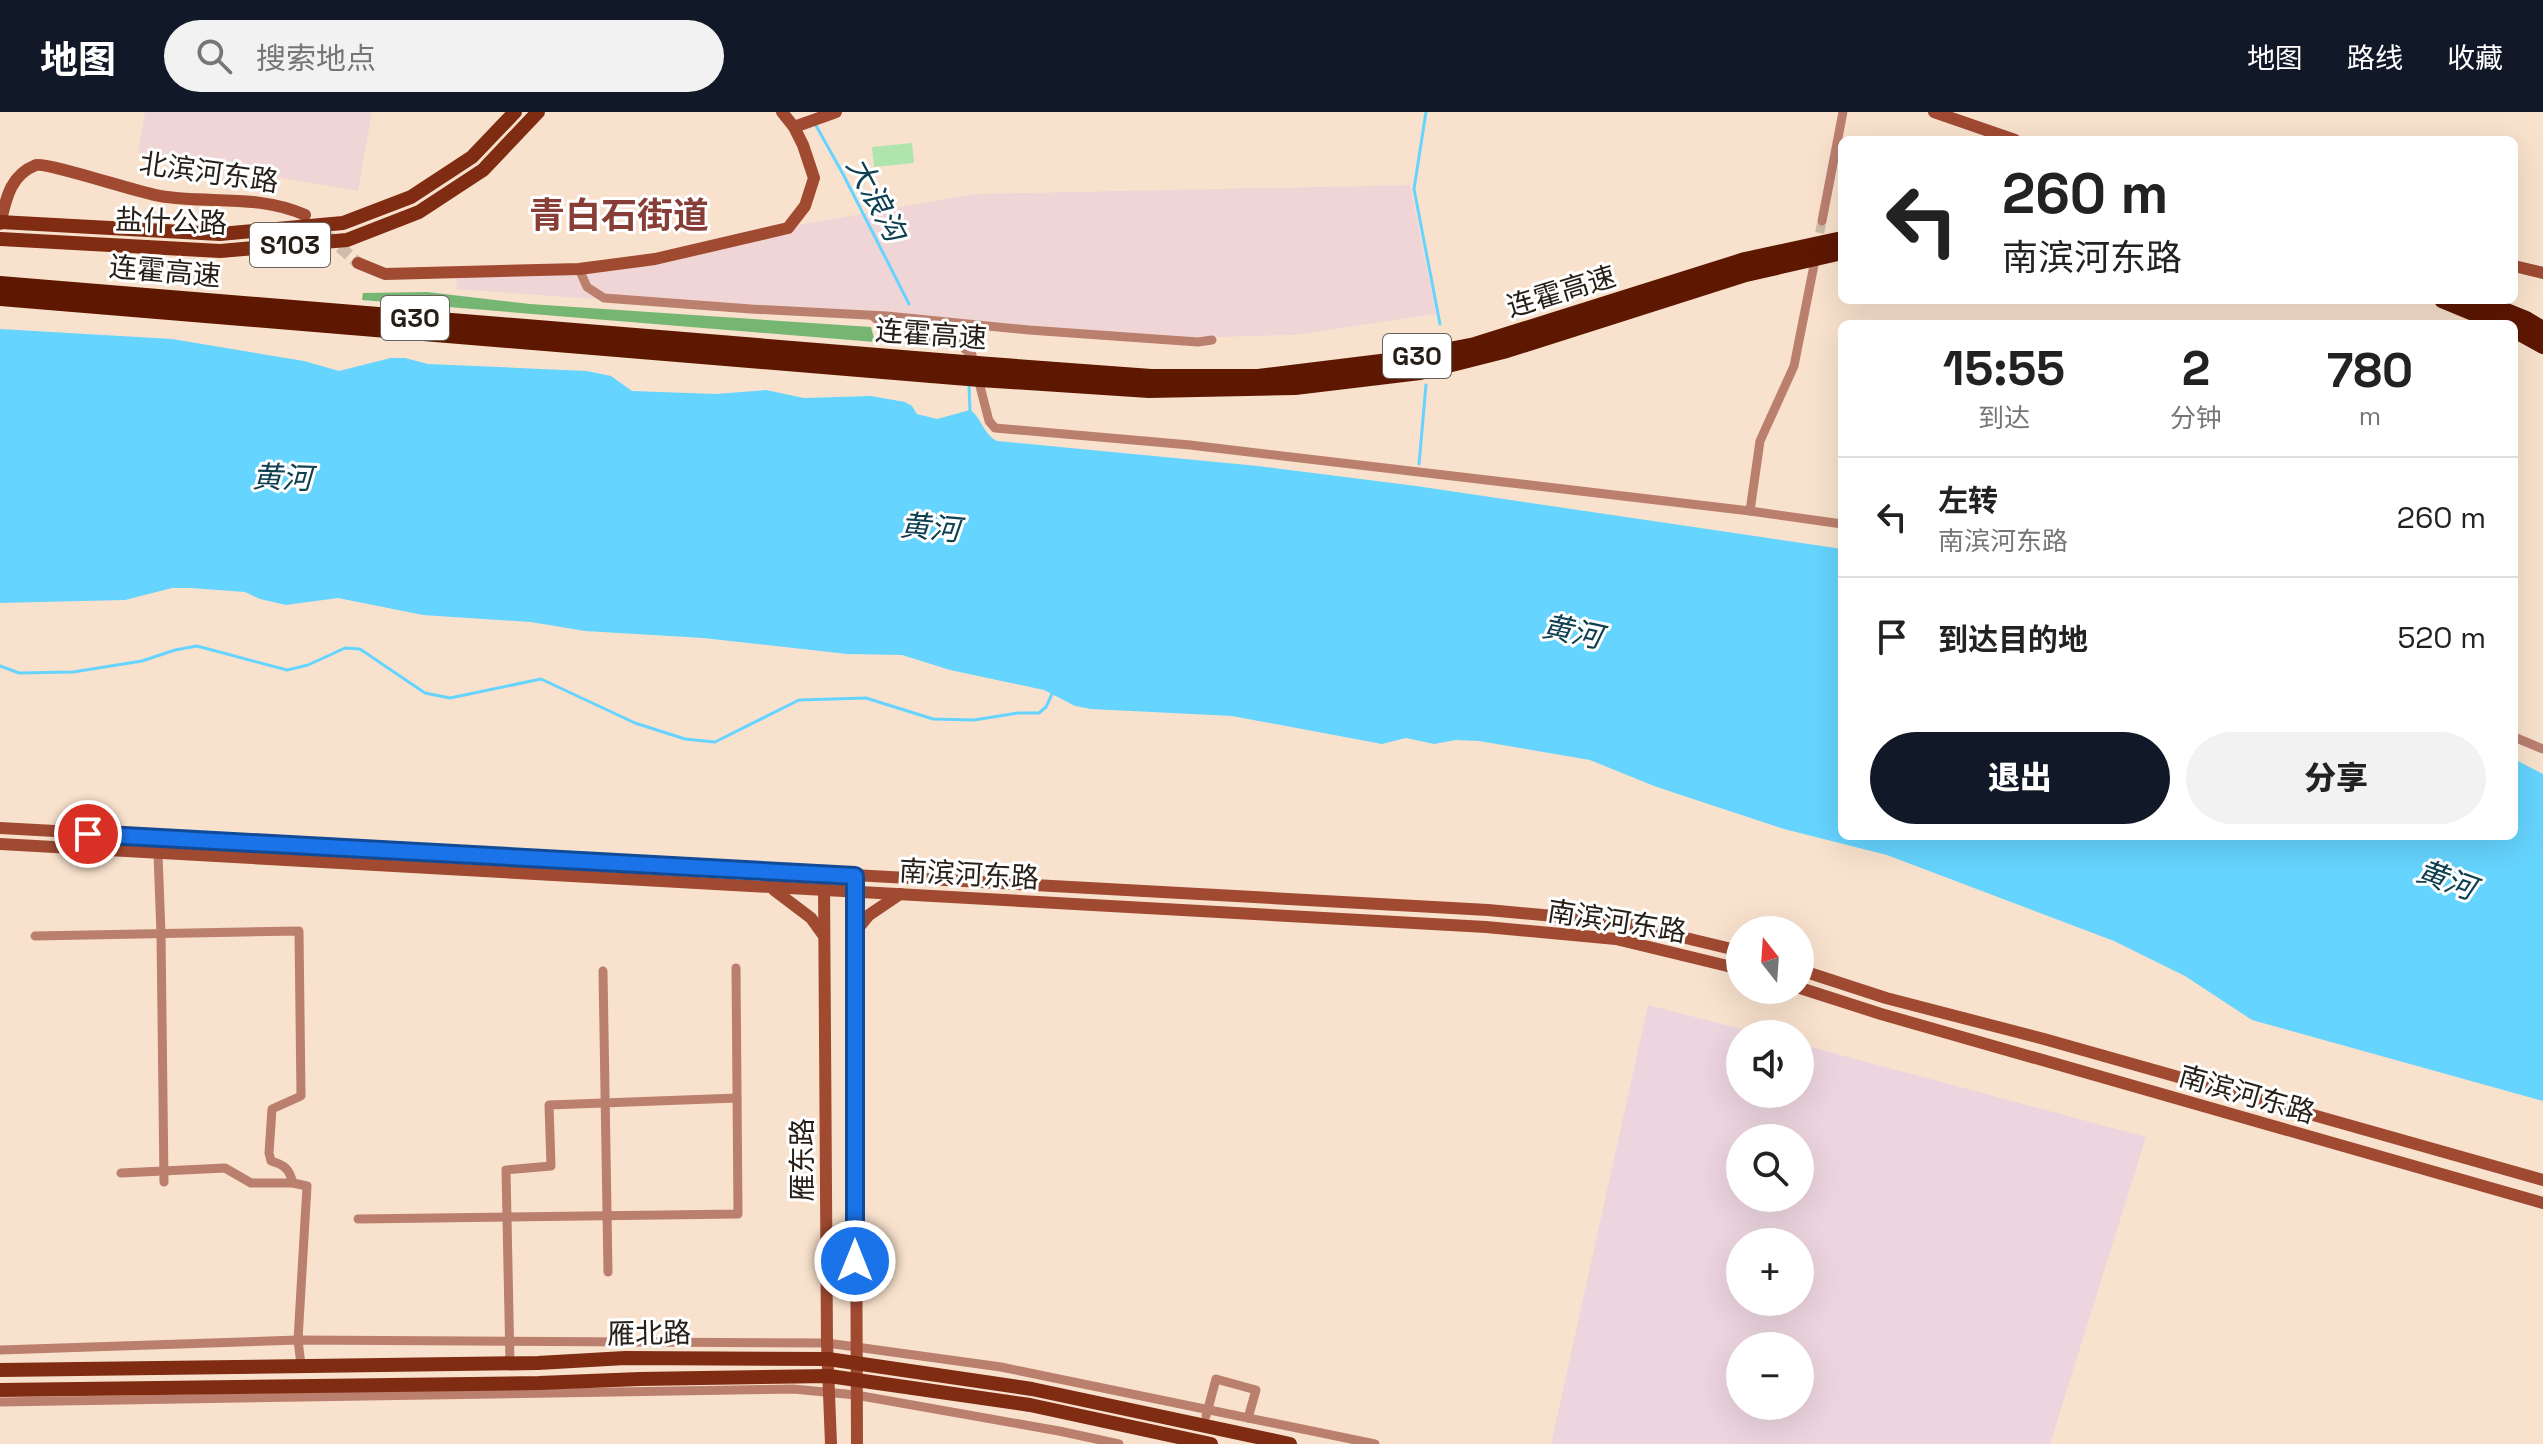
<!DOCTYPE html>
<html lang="zh">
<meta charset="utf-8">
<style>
:root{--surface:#fff;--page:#f2f2f2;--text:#222;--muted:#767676;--line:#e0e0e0;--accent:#111827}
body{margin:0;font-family:"Space Grotesk","Noto Sans SC",sans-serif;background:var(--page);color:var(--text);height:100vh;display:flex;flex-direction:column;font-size:30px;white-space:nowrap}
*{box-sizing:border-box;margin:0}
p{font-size:26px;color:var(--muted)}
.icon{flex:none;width:44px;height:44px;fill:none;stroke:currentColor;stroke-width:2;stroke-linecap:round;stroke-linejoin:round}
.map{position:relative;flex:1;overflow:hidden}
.drawer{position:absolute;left:1838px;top:208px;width:680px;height:520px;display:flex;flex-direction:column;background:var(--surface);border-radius:12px;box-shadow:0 8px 32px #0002}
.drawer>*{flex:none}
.banner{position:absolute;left:1838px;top:24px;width:680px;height:168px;border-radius:12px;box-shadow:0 8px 32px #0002;background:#fff;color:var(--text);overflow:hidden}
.needle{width:52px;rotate:343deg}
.fabs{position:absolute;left:1726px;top:804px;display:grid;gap:16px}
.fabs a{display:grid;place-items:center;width:88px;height:88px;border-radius:50%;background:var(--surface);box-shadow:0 8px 32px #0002;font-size:40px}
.pin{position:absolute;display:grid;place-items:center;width:68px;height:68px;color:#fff;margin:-34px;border:4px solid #fff;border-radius:50%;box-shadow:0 2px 8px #0007}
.me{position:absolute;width:88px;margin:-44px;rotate:0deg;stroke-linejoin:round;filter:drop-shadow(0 0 6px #0008)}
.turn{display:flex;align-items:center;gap:28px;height:168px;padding:0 32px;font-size:36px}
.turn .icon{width:104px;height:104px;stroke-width:2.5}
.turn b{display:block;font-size:56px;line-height:68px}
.eta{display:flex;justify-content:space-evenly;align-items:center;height:136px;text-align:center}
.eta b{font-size:48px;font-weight:800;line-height:56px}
.button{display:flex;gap:16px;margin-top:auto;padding:16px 32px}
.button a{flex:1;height:92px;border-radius:48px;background:var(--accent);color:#fff;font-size:32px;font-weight:800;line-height:92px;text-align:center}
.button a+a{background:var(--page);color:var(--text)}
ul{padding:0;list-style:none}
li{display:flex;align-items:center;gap:24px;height:120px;padding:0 32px;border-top:2px solid var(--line)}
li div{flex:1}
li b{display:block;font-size:30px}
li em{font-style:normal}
header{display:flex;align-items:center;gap:48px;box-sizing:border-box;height:112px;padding:0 40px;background:var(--accent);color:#fff}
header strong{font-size:38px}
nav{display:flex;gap:44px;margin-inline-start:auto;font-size:28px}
.search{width:560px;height:72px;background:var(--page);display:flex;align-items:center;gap:20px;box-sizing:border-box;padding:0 28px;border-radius:44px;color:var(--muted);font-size:30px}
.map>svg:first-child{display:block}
.industrial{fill:#f0d5d7}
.medical{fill:#edd5df;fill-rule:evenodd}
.green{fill:#afe4ac}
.forest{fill:#75b673}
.water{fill:#65d4ff}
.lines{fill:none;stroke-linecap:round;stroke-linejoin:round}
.stream{stroke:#65d4ff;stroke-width:3}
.street-tunnel{stroke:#cebba9;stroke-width:9;stroke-dasharray:9 4.5;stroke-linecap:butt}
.secondary-tunnel{stroke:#cebba9;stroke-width:12;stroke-dasharray:12 6;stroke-linecap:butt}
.street{stroke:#bb7f6e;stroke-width:9}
.secondary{stroke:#a04a32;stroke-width:12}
.primary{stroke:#7f2c13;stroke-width:14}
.highway{stroke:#5e1701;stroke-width:16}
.highway-bridge{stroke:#5e1701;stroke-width:16}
.route-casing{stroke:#114b97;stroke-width:20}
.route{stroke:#1a73e8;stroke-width:14}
.labels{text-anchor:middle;stroke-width:6;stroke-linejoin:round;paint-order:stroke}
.shield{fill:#fff;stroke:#67625d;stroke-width:2}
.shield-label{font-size:26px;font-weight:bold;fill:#261f17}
.street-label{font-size:28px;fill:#261f17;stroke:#fff}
.water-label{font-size:30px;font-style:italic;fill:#0e4051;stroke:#fff}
.district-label{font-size:36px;font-weight:bold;fill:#863e37;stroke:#fff}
</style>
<header>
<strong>地图</strong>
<div class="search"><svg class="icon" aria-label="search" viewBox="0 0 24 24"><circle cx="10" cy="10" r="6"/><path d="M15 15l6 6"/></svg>搜索地点</div>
<nav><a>地图</a><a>路线</a><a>收藏</a></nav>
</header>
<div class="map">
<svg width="2543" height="1332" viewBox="0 0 2543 1332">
<rect width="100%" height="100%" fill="#f8e2cd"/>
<g class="industrial">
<polygon points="145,0 372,0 358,79 138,41"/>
<polygon points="1410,73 1436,202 1294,223 1135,227 456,177 458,156 604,154 734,134 804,112 974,82"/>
</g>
<path class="medical" d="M 1648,893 L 1760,922 L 1740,922 L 1740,982 L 1800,982 L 1800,932 L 2146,1025 L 2050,1332 L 1551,1332 ZM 1740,1026 L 1800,1026 L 1800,1086 L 1740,1086 ZM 1740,1130 L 1800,1130 L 1800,1190 L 1740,1190 ZM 1740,1234 L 1800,1234 L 1800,1294 L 1740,1294 Z"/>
<polygon class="green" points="912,31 914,51 874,55 872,35"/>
<polygon class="forest" points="427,180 530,192 871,215 875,230 362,188 363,181"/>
<path class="water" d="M 0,217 L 172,227 L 304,249 L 339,259 L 391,246 L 405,246 L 428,252 L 587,259 L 611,264 L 632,279 L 716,282 L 766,278 L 804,286 L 871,284 L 905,290 L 912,294 L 917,302 L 937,307 L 970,298 C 982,306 983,322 997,329 L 1258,354 L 1416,374 L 1842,437 L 1842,724 L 2514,724 L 2514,647 L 2543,662 L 2543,989 L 2252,908 L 2185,864 L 2114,829 L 1887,743 L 1784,717 L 1654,674 L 1590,648 L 1479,629 L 1456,628 L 1434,632 L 1406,626 L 1382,632 L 1232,604 L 1091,597 L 1075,594 L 1044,578 L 950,558 L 902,543 L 847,542 L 703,526 L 585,519 L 531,510 L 423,503 L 338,486 L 286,493 L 260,487 L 245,480 L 190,476 L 172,476 L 125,488 L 0,491 Z"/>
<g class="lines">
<g class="stream">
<polyline points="1426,0 1414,77 1440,212"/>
<polyline points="814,10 843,62 909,192"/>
<polyline points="969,274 970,299"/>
<polyline points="1419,352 1426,273"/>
<polyline points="0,554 19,561 73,560 142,549 175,538 197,534 287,558 308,553 345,536 360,537 425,581 450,586 541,567 635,611 685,627 715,630 799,588 866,586 933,607 974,608 1018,601 1039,601 1046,595 1052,582"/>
</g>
<polyline class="street-tunnel" points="1817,134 1822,109"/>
<polyline class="secondary-tunnel" points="313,111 358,151"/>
<g class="street">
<polyline points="1822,109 1843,0"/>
<polyline points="579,157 587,175 604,186 751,197 887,204 1029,218 1198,230 1212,228"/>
<polyline points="873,204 895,223 959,232 972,243 989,309 995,316 1190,333 1750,399 1842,412"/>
<polyline points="1750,399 1760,329 1794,254 1814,153"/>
<polyline points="2514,625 2543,637"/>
<polyline points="158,742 161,822 164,1070"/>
<path d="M 35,824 L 299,819 L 301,984 L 272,997 L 269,1041 L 271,1049 C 285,1053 289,1057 293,1071 L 307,1074 L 298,1228 L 301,1253"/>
<polyline points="603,859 608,1160"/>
<polyline points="121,1061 225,1056 251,1071 293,1071"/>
<polyline points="358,1107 738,1102 736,856"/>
<polyline points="0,1238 298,1228 827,1231 1001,1255 1375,1332"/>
<polyline points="510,1252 506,1058 551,1054 549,993 737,986"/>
<polyline points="0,1290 793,1277 856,1283 1059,1319 1119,1332"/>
<polyline points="1206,1304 1216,1267 1256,1278 1248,1306"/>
</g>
<g class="secondary">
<polyline points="1934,0 2015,28"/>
<polyline points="794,15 836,0"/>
<path d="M 0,112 C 6,87 10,63 36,53 C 47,50 140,81 160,84 C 207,92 260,82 305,103"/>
<polyline points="358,151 385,162 579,157 655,147 788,116 805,94 814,66 803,33 794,15 782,0"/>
<polyline points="2514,154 2543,161"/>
<polyline points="0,716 1488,798 1619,810 1740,839"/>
<polyline points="0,732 1486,815 1616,827 1740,857"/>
<polyline points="824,771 827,1231 831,1332"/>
<polyline points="855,775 857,1332"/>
<polyline points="774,778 811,806 824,824"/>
<polyline points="855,820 869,803 900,782"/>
<polyline points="1800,858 1886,886 2044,927 2543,1068"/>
<polyline points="1800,876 1881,902 2543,1091"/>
</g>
<g class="primary">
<polyline points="0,110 220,122 343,111 411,85 472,45 515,0"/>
<polyline points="0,127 220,139 347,128 419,100 483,58 538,0"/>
<polyline points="0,1258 538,1251 625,1246 828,1247 1032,1277 1290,1332"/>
<polyline points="0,1278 539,1271 640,1267 829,1264 1030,1293 1211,1332"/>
</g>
<g class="highway">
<polyline points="0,172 927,248"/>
<polyline points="0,186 931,263"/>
<polyline points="2442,188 2500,212"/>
<polyline points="2479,188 2526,207 2543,217"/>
<polyline points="2514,218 2543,234"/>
<polyline points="977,252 1151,265 1258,265 1397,248 1475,233 1745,148 1842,127"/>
<polyline points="980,267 1149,278 1295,275 1420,260 1507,238 1746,162 1842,140"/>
</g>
<g class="highway-bridge">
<polyline points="927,248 977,252"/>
<polyline points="931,263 980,267"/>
</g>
</g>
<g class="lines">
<g class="route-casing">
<polyline id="route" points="88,722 855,764 855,1149"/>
</g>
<use href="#route" class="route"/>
</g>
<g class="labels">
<g class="shield">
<rect x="250" y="111" width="80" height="44" rx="6"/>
<rect x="381" y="184" width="68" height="44" rx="6"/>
<rect x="1383" y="222" width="68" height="44" rx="6"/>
</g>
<g class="shield-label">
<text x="290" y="142">S103</text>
<text x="415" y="215">G30</text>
<text x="1417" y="253">G30</text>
</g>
<g class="street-label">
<text transform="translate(209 60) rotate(8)" y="10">北滨河东路</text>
<text transform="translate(171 109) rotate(2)" y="10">盐什公路</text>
<text transform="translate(165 159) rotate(5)" y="10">连霍高速</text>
<text transform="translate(1561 179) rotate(-17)" y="10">连霍高速</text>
<text transform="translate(931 222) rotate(4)" y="10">连霍高速</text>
<text transform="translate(969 762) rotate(3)" y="10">南滨河东路</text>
<text transform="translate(1617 809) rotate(9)" y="10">南滨河东路</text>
<text transform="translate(2247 982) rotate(16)" y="10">南滨河东路</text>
<text transform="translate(802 1048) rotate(-90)" y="10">雁东路</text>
<text transform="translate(649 1221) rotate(-1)" y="10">雁北路</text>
</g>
<g class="water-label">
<text transform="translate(876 87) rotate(62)" y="10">大浪沟</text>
<text transform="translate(282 366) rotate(2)" y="10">黄河</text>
<text transform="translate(930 416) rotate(5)" y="10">黄河</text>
<text transform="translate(1572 520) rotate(12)" y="10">黄河</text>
<text transform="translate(2446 768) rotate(20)" y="10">黄河</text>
</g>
<g class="district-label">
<text x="619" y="116">青白石街道</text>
</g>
</g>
</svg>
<div class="fabs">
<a><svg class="needle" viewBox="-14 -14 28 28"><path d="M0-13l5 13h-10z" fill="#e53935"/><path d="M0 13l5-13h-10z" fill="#767676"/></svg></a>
<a><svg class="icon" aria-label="sound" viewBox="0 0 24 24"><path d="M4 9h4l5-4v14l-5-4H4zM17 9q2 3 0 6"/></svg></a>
<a><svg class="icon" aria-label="search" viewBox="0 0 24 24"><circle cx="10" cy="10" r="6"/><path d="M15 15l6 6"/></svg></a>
<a>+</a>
<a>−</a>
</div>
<div class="pin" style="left:88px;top:722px;background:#d93025"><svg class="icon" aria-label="arrive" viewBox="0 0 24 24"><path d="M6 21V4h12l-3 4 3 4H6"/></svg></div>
<svg class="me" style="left:855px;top:1149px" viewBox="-20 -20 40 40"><circle r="17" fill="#1a73e8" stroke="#fff" stroke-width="3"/><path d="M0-11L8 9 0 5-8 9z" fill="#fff"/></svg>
<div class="banner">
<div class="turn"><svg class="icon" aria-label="left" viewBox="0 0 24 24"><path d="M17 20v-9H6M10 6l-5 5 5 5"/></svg><div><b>260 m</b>南滨河东路</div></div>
</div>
<section class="drawer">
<div class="eta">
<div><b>15:55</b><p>到达</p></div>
<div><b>2</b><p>分钟</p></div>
<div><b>780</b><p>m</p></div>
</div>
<ul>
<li><svg class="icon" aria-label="left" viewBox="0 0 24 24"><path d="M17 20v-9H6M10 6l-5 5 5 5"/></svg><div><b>左转</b><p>南滨河东路</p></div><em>260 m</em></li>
<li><svg class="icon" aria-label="arrive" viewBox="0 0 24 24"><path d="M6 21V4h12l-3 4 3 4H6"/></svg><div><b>到达目的地</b></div><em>520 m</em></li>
</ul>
<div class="button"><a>退出</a><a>分享</a></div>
</section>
</div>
